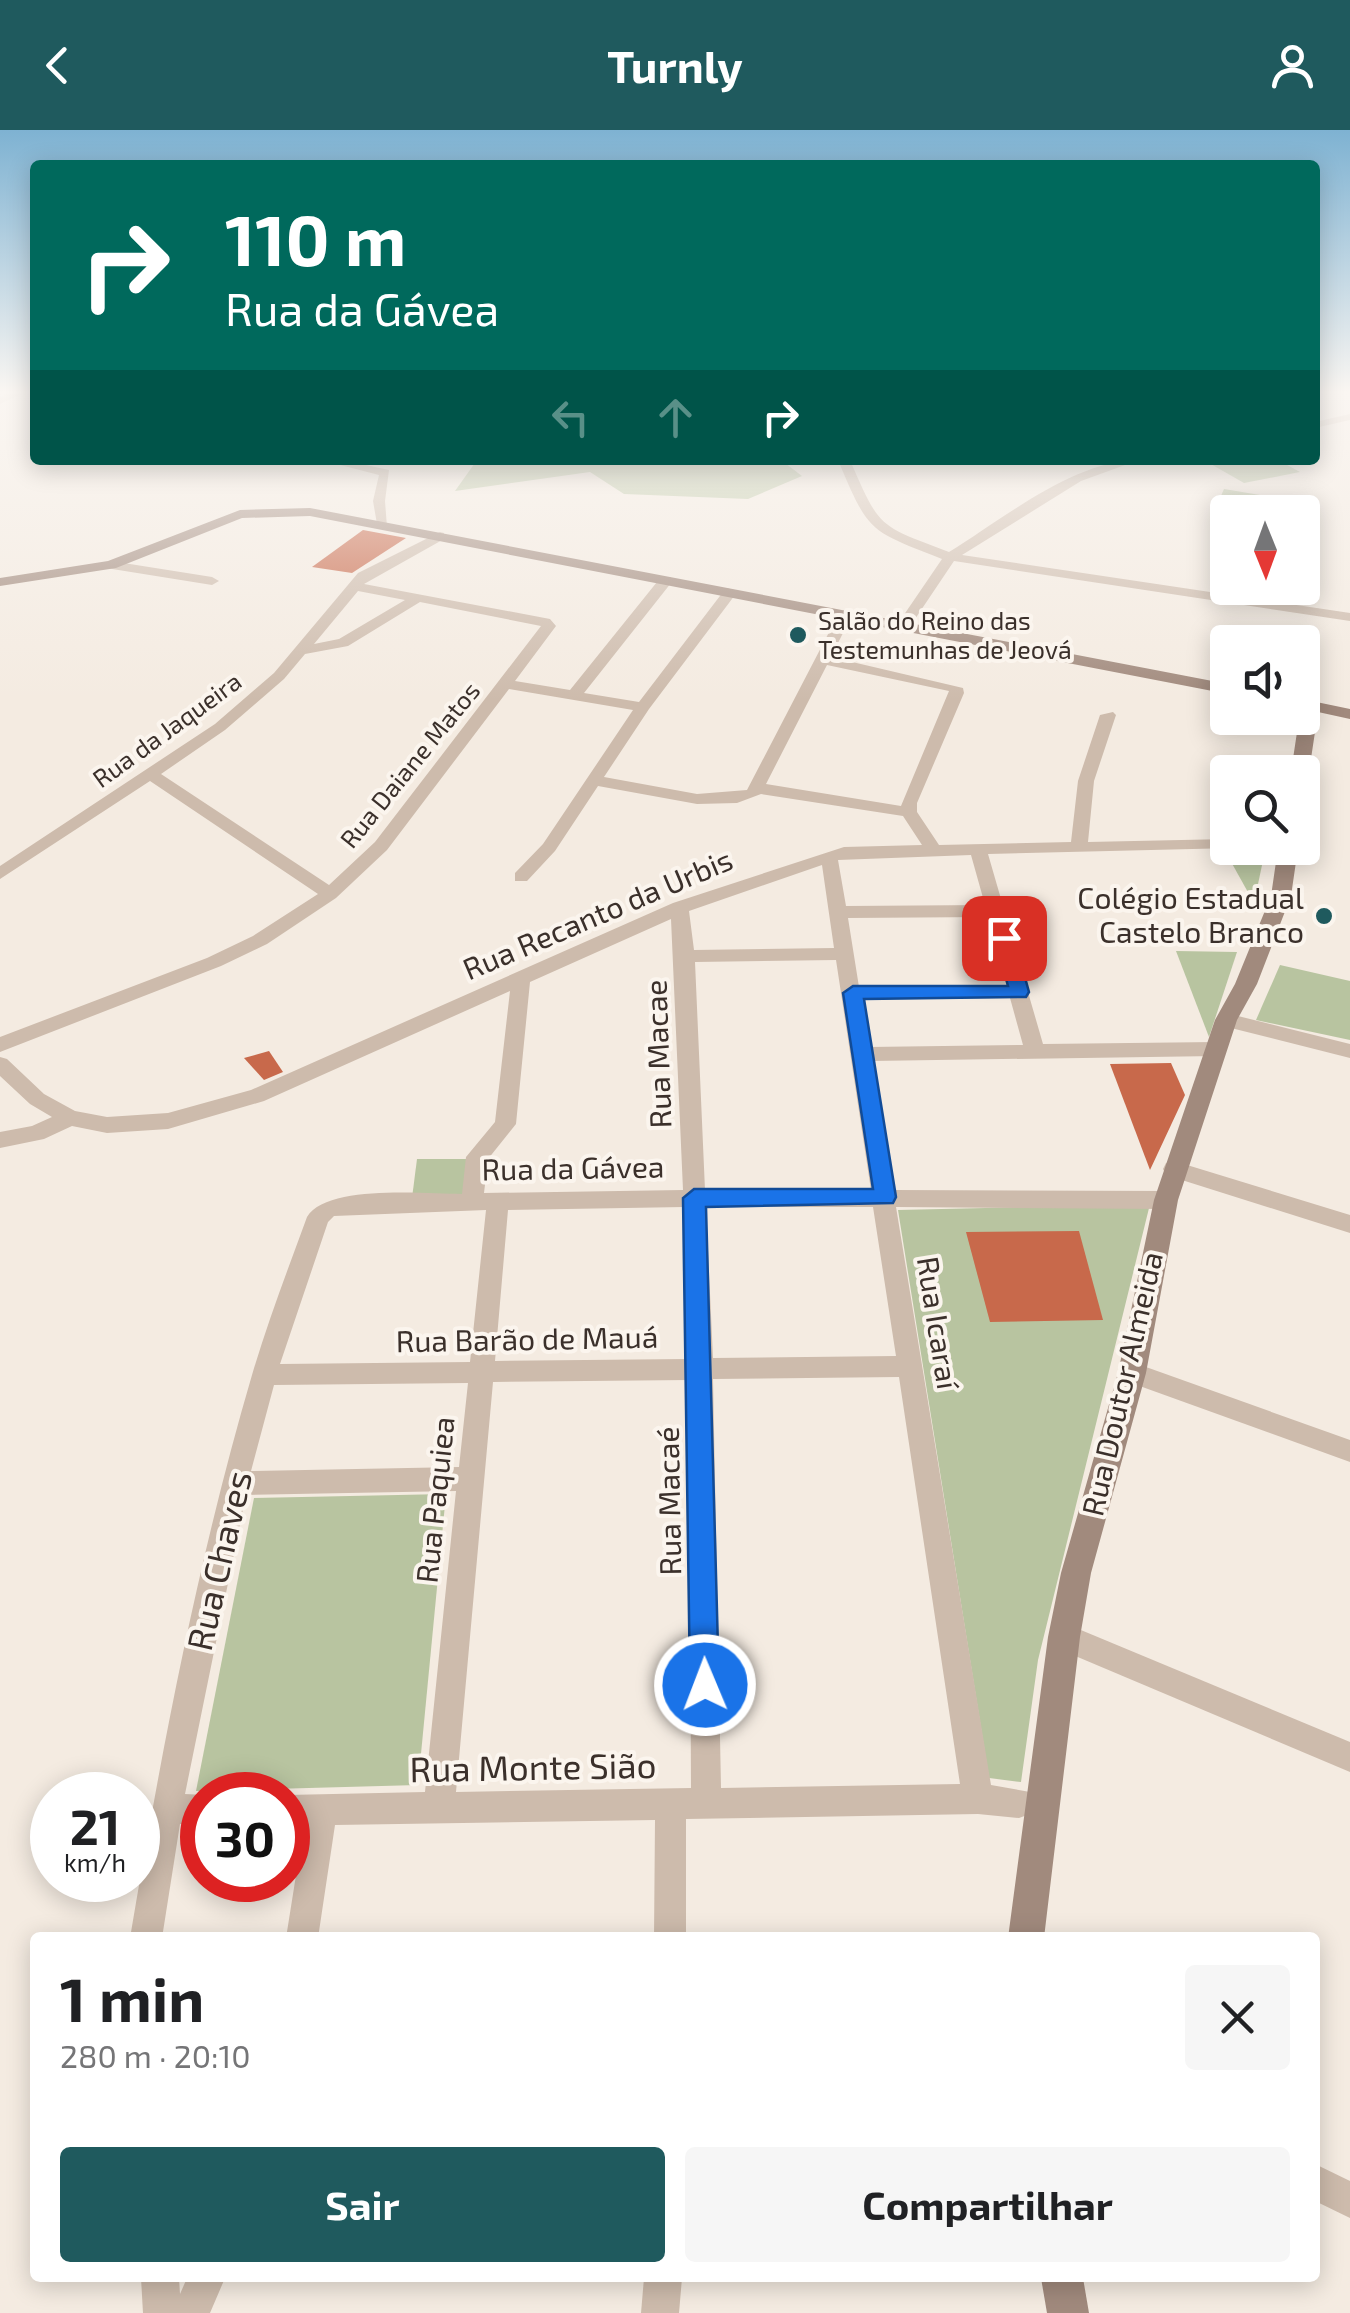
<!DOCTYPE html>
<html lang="pt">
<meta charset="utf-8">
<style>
:root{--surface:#fff;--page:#f6f6f6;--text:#202124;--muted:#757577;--accent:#1f5a5e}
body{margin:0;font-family:"Exo 2",sans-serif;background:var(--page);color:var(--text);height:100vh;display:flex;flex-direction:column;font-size:38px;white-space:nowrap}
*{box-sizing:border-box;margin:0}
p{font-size:32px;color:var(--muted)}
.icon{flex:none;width:55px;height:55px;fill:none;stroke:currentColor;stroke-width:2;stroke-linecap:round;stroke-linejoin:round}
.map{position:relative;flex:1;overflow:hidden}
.details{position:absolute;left:30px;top:1802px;width:1290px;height:350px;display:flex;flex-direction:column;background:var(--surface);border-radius:10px;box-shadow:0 5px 25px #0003}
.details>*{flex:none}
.top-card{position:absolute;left:30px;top:30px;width:1290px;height:305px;border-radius:10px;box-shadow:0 5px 25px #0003;background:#00695c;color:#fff;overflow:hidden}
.needle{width:65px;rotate:179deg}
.buttons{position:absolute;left:1210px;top:365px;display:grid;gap:20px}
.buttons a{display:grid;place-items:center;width:110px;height:110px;border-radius:10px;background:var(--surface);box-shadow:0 5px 25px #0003;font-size:50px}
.speed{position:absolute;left:30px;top:1642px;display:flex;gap:20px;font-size:50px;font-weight:700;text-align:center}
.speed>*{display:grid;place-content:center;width:130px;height:130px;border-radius:50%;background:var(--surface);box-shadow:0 5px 25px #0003;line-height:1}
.speed small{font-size:25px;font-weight:400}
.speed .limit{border:15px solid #d22;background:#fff;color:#111}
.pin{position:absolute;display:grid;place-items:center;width:85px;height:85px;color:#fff;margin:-42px;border-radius:20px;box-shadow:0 5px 15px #0006}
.me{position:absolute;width:110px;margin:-55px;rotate:359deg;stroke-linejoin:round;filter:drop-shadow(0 0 8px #0008)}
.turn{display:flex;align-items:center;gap:35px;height:210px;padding:0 30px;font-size:45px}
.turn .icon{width:130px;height:130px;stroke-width:2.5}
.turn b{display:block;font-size:70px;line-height:85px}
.lanes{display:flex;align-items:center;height:95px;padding:0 30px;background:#0003;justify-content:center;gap:50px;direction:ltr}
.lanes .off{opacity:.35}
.round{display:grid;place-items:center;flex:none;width:105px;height:105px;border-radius:10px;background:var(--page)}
.overview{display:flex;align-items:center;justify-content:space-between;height:170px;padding:0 30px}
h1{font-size:60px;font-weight:700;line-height:75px}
.button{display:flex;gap:20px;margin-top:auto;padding:20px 30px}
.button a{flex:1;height:115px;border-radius:10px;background:var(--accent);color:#fff;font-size:40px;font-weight:700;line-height:115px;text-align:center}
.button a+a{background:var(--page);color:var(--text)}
header{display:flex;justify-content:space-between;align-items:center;height:130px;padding:0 30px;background:var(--accent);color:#fff;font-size:45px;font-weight:700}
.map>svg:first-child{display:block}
.green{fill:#b8c4a0}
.building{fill:#c8694b}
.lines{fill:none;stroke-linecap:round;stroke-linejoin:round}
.minor{fill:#cdbbac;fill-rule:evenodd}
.secondary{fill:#a18a7d;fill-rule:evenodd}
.route{fill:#1a73e8;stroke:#114b97;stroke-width:2.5}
.poi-dot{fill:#1f5a5e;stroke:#fbf5ee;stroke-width:4}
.labels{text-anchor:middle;stroke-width:8;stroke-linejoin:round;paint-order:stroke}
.far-poi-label{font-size:25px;fill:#3b302b;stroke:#fbf5ee;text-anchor:start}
.far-street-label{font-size:25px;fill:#3b302b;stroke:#fbf5ee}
.poi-label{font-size:30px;fill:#3b302b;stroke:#fbf5ee;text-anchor:end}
.street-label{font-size:30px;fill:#3b302b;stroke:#fbf5ee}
.near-street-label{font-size:35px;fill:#3b302b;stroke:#fbf5ee}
</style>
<header><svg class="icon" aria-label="back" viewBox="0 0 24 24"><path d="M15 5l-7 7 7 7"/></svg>Turnly<svg class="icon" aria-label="person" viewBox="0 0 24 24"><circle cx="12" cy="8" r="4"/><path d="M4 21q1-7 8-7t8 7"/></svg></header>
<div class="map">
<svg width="1350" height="2183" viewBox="0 0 1350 2183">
<rect width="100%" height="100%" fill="#f4ebe1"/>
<g class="green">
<polygon points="477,330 781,330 802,346 748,369 624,364 590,342 455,361"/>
<polygon points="1224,330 1278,330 1300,342 1244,353 1209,333"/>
<polygon points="1224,359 1291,370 1287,382 1218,373"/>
<polygon points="1225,721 1265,721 1254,773"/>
<polygon points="1176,821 1237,822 1209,907"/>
<polygon points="1280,835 1350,851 1350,910 1256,890"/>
<polygon points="417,1029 467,1029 467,1065 412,1068"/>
<polygon points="1150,1074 1038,1530 1021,1652 989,1648 898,1080"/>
<polygon points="446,1364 418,1655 196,1661 254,1368"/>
</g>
<g class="building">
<polygon points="363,400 406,408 352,443 312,437"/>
<polygon points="269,921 283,942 264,950 244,928"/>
<polygon points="1171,933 1185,965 1150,1040 1110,934"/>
<polygon points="1079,1101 1103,1190 990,1192 966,1102"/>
</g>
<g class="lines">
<g class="minor">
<polygon points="7,264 21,264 0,274 0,267"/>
<polygon points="1350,284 1350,290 1315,298 1315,292"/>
<polygon points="321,330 343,330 389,340 385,371 387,397 377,394 373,371 379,345"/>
<path d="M 838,330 L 850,330 C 880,400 879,395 949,422 C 1003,389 1074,330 1139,330 L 1081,351 L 962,425 L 1350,483 L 1350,491 L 954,431 L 909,498 L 899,498 L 897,495 L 942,429 C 869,400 869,404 838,330 Z"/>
<path d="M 440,402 L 444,403 L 444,409 L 364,454 L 550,489 L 556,496 L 515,551 L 570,560 L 661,447 L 671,447 L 671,453 L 584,563 L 639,572 L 726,458 L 738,461 L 649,579 L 604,647 L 697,664 L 747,660 L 839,483 L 846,479 L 853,483 L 831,527 L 963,558 L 964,563 L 917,673 L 917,682 L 939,715 L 1071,712 L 1078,651 L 1100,585 L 1113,582 L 1116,585 L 1094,651 L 1088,712 L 1228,709 L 1228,718 L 1234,718 L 988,724 L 1043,914 L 1216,912 L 1226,919 L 1216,926 L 871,931 L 893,1060 L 1166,1061 L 1177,1070 L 1166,1079 L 896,1077 L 991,1655 L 1030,1662 L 1034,1673 L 1030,1684 L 1019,1688 L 978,1684 L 686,1689 L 686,1808 L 654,1808 L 655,1690 L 335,1695 L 318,1808 L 286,1808 L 304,1695 L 288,1695 L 287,1665 L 425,1662 L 456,1361 L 246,1365 L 185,1664 L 205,1665 L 202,1665 L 202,1694 L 180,1694 L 162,1808 L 130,1808 C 162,1618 198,1429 252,1245 C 268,1191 288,1139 307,1087 C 327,1054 425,1064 462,1064 L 466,1027 L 495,992 L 510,861 L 264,971 L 168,999 L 107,1003 L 72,996 L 44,1009 L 0,1018 L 0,1002 L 32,996 L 52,987 L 30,974 L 0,946 L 0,927 L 7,929 L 44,964 L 75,981 L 107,987 L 168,983 L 251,960 L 673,773 L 844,717 L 922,715 L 903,686 L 761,664 L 737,673 L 697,674 L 598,656 L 555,721 L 527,751 L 515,751 L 515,743 L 543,714 L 633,580 L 509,559 L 387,720 L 336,768 L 267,814 L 221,836 L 0,922 L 0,907 L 207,828 L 253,806 L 318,764 L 150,651 L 0,749 L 0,736 L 215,594 L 274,543 L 358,443 ZM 358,461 L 405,470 L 339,509 L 314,514 ZM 420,472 L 541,496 L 375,712 L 329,755 L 161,644 L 225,600 L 284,549 L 305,524 L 348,516 ZM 827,535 L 949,561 L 901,676 L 766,654 ZM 971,725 L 985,775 L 846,776 L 838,730 ZM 822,735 L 834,818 L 694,820 L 689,781 ZM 988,787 L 1007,856 L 859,857 L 848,788 ZM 671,789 L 683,1060 L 484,1063 L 488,1029 L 516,994 L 530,852 ZM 836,830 L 871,1060 L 705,1060 L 695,832 ZM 1010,868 L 1023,915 L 869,917 L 861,869 ZM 684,1077 L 688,1229 L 495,1231 L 508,1080 ZM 706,1077 L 873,1077 L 896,1226 L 713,1228 ZM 486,1080 L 470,1232 L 280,1234 L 328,1092 L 334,1086 ZM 899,1247 L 960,1654 L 721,1658 L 713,1249 ZM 689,1250 L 691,1658 L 456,1662 L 493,1252 ZM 468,1253 L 459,1337 L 251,1341 L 274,1255 Z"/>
<polygon points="111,431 212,447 219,451 212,455 106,438 104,435"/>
<polygon points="1226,883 1350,914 1350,928 1219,895 1216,890"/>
<polygon points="1174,1031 1350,1085 1350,1103 1166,1045 1163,1039 1166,1033"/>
<polygon points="1132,1232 1350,1310 1350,1332 1123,1250 1120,1243 1123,1236"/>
<polygon points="1064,1493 1350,1612 1350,1642 1054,1517 1050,1507 1054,1497"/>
<polygon points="1315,2034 1350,2051 1350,2088 1315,2071"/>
<polygon points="141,2148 179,2148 180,2164 187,2148 225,2148 210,2183 143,2183"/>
<polygon points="644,2148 682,2148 679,2183 641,2183"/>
</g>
<g class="secondary">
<polygon points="310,378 1228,554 1228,564 310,386 242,388 116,438 0,456 0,448 108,431 240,380"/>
<polygon points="1302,569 1350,579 1350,589 1318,582 1309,642 1302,647 1302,642 1291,642"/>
<polygon points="1278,718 1298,718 1291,766 1257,854 1237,890 1178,1070 1146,1243 1091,1443 1080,1507 1044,1808 1008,1808 1048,1507 1061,1443 1118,1243 1154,1070 1215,890 1235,854 1271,766"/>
<polygon points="1041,2148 1083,2148 1089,2183 1047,2183"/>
</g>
</g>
<linearGradient id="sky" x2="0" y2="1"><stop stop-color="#7eb2d2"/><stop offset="0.46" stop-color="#faf6f2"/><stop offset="1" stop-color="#faf6f2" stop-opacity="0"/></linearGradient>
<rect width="1350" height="570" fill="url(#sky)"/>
<polygon class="route" points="1004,802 1014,808 1029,862 1026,867 864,869 896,1067 893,1073 706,1077 719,1555 715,1565 705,1569 694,1565 690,1555 683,1068 694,1059 873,1059 843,863 853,856 1008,856 995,808"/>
<g class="poi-dot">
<circle cx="798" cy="505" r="10"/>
<circle cx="1324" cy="786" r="10"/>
</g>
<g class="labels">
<g class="far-poi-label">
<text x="818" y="500">Salão do Reino das<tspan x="818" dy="29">Testemunhas de Jeová</tspan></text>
</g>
<g class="far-street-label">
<text transform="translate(167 600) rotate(-36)" y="9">Rua da Jaqueira</text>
<text transform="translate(410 635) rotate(-51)" y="9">Rua Daiane Matos</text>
</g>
<g class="poi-label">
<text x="1304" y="779">Colégio Estadual<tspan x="1304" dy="34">Castelo Branco</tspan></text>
</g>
<g class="street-label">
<text transform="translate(598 785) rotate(-23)" y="10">Rua Recanto da Urbis</text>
<text transform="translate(659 924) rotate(-92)" y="10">Rua Macae</text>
<text transform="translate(573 1039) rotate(-1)" y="10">Rua da Gávea</text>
<text transform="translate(937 1193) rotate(81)" y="10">Rua Icaraí</text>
<text transform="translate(527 1210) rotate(-1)" y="10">Rua Barão de Mauá</text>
<text transform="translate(1123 1254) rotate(-77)" y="10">Rua Doutor Almeida</text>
<text transform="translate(436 1370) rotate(-84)" y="10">Rua Paquiea</text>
<text transform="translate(670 1371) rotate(-91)" y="10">Rua Macaé</text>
</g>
<g class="near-street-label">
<text transform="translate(220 1431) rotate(-77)" y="12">Rua Chaves</text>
<text transform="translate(533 1638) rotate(-1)" y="12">Rua Monte Sião</text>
</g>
</g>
</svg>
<div class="buttons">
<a><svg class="needle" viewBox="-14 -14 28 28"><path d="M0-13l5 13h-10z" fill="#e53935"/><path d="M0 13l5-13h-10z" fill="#757577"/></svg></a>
<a><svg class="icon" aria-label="sound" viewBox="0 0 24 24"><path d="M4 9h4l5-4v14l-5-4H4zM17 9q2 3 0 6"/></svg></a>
<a><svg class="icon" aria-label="search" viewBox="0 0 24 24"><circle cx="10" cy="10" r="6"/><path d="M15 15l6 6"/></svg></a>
</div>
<div class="speed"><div>21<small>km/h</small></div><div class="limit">30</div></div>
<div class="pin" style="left:1004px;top:808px;background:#d93025"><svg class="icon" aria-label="arrive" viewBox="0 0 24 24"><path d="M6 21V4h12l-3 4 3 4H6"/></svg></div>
<svg class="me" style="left:705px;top:1555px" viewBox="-20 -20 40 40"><circle r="17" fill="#1a73e8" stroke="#fff" stroke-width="3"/><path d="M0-11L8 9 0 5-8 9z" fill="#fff"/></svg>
<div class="top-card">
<div class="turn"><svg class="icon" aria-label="right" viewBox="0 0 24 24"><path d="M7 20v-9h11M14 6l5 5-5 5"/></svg><div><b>110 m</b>Rua da Gávea</div></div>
<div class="lanes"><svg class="icon off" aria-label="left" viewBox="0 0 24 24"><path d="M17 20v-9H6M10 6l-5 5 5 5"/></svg><svg class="icon off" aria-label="ahead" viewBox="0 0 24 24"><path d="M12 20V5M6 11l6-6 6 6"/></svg><svg class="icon" aria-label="right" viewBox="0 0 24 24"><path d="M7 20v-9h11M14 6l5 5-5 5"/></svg></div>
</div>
<section class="details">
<div class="overview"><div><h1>1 min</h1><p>280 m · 20:10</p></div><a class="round"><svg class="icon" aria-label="close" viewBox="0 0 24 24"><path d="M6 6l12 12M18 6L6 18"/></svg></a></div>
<div class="button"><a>Sair</a><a>Compartilhar</a></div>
</section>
</div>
